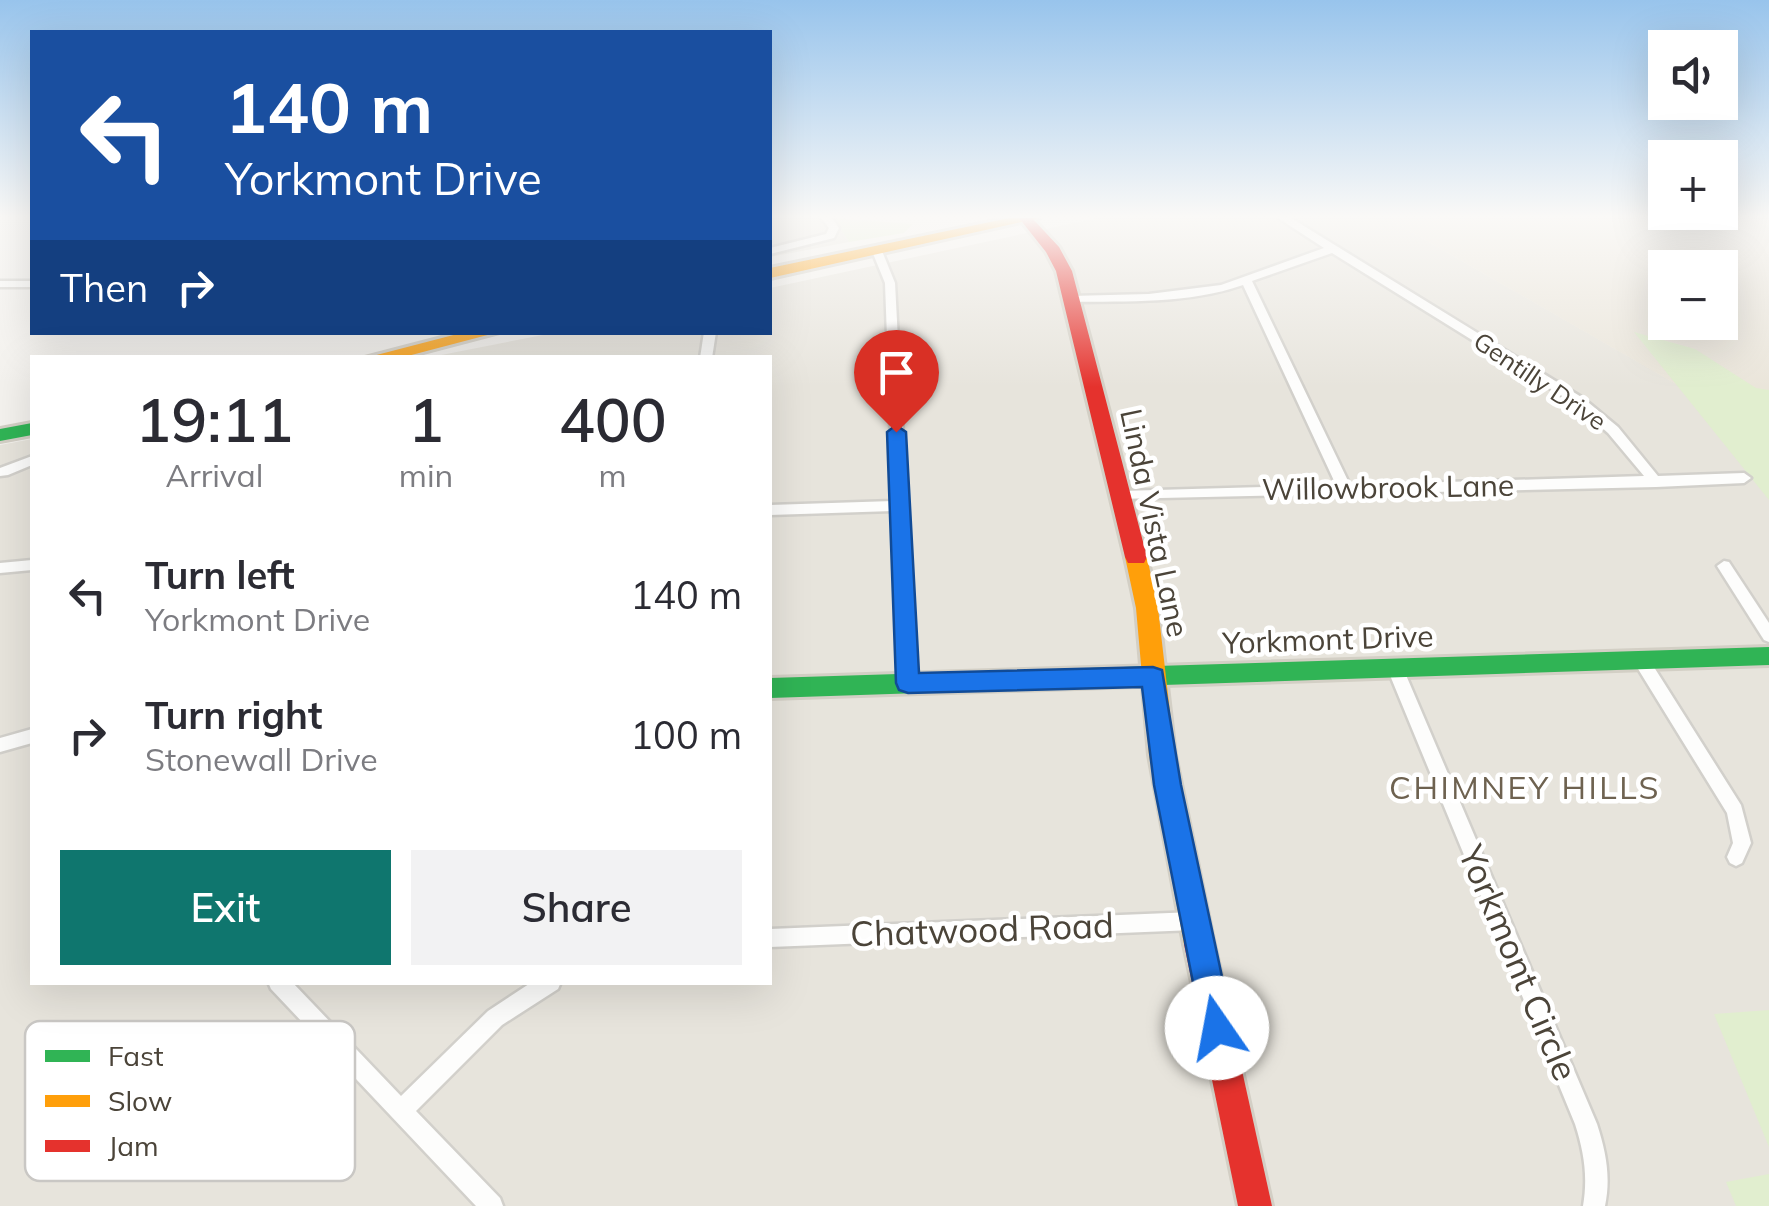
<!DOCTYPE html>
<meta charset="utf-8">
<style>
:root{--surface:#fff;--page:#f2f2f3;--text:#2b2b33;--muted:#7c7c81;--accent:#0f766e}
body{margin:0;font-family:Mulish,sans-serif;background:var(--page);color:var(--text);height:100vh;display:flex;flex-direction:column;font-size:38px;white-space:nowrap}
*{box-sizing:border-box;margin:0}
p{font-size:32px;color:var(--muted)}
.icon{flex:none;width:55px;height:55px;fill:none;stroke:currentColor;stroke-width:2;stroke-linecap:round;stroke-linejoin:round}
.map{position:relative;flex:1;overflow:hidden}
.drawer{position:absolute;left:30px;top:355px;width:742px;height:630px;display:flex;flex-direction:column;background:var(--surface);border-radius:0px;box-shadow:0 10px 40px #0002}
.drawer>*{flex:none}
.guide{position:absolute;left:30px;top:30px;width:742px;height:305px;border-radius:0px;box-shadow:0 10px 40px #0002;background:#1a4fa0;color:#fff;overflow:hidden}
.controls{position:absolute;left:1648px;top:30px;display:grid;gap:20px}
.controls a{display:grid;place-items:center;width:90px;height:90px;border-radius:0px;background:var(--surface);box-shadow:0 10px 40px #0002;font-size:50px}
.pin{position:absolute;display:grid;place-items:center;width:85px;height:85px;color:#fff;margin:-102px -42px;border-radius:50% 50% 50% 0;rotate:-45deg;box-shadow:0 0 10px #0007}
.pin .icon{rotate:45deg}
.me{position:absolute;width:110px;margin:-55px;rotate:348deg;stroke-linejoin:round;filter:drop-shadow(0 0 8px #0008)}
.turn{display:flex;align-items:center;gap:35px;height:210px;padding:0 30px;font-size:45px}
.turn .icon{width:130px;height:130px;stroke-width:2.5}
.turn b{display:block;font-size:70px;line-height:85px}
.then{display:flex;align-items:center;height:95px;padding:0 30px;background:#0003;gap:20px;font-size:38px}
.eta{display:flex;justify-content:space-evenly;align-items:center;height:170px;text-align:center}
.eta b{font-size:60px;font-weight:600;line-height:70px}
.primary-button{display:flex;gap:20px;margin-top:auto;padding:20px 30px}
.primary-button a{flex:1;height:115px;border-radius:0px;background:var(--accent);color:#fff;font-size:40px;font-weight:600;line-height:115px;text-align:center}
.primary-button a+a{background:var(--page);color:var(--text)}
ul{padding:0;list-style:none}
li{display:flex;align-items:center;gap:30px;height:140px;padding:0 30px}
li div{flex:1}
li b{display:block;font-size:38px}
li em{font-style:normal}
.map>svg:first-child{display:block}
.residential{fill:#e7e4dc}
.education{fill:#eae5da;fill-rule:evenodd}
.green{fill:#e1eecf}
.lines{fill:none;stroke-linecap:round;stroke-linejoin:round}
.street-casing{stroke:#d2d0cb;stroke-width:5}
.fast-casing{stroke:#d3cfc5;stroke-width:6}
.slow-casing{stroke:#d3cfc5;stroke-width:6}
.jam-casing{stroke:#d3cfc5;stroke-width:6}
.street{fill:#fdfdfc;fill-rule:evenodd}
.fast{fill:#30b455;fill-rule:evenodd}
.slow{fill:#ff9f0a;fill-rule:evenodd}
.jam{fill:#e5322d;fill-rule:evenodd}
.route{fill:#1a73e8;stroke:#114b97;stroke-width:2.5}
.labels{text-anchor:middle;stroke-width:9;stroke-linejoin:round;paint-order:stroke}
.far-street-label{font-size:25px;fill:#4b4439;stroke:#fff}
.street-label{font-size:30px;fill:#4b4439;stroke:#fff}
.neighbourhood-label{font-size:32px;letter-spacing:2.5px;fill:#6e6250;stroke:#fff}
.near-street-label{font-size:35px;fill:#4b4439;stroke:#fff}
.key{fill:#fff;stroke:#c9c7c4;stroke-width:2.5}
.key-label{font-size:28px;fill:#4b4439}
</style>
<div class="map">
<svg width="1769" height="1206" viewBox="0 0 1769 1206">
<rect width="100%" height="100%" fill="#f4f2ee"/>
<g class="residential">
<polygon points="770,218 833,218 849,242 770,257"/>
<polygon points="1097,218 1387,218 1769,437 1769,1206 0,1206 0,445 32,439 32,982 770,982 770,358 431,357 553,333 770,332 770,288"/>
</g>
<path class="education" d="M 1387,218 L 1769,218 L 1769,437 L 1681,387 ZM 1665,268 L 1720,268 L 1720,322 L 1665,322 Z"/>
<g class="green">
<polygon points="833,218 913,224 904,233 849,242"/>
<polygon points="1634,332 1695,349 1756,388 1769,390 1769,500"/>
<polygon points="1769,1010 1769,1147 1714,1014"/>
<polygon points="1769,1174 1769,1206 1736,1206 1726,1182"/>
</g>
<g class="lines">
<g class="street-casing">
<g id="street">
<polygon points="821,218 832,218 839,228 834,238 770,254 770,248 826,234 829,228"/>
<path d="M 1278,218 L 1291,218 L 1583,398 L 1618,427 L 1658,476 L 1744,473 L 1751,478 L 1744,483 L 1656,487 L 1116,499 L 1114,496 L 1121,491 L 1336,485 L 1243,285 C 1189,304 1127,301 1071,302 L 1065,299 L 1071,296 L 1149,294 L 1221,285 L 1324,248 ZM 1332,253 L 1575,404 L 1608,433 L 1644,476 L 1350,485 L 1252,281 Z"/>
<polygon points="877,248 882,251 895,283 916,683 914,688 908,690 902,688 900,683 893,511 770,515 770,505 893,501 885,283 872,251"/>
<rect x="0" y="281" width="32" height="6"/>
<polygon points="704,332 716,332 712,358 700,358"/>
<polygon points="32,456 32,465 8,475 0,476 0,468"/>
<polygon points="32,560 32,570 0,573 0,563"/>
<polygon points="1724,561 1729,562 1769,623 1769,642 1764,640 1717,566"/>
<polygon points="1641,654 1647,656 1741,805 1751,843 1742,863 1736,866 1730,863 1727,857 1733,843 1727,813 1635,664 1633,660 1635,656"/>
<path d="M 1395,662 L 1401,663 L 1403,668 L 1597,1124 C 1606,1152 1611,1177 1605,1206 L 1583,1206 C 1588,1177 1584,1152 1575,1124 L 1387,668 L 1389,663 Z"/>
<polygon points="32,729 32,743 0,752 0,738"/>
<polygon points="1194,912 1201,914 1204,921 1201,928 1194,930 770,947 770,929"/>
<polygon points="268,982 292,982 401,1096 488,1011 532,982 561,982 558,989 502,1025 416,1111 500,1198 503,1206 476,1206 271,989"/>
</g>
</g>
<g class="fast-casing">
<g id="fast">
<polygon points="32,423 32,435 0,441 0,429"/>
<polygon points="1769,647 1769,665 770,698 770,678"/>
</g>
</g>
<g class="slow-casing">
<g id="slow">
<polygon points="1009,218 1039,218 770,278 770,268"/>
<polygon points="465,332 499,332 400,358 365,358"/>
<polygon points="1136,549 1147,557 1158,608 1175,755 1214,944 1209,954 1199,958 1189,954 1184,944 1149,755 1136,608 1125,557"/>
</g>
</g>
<g class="jam-casing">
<g id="jam">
<polygon points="1019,218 1032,218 1059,247 1072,271 1147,557 1144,563 1128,563 1125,557 1056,271 1046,252"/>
<polygon points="1199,930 1209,934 1214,944 1272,1206 1238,1206 1184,944 1189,934"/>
</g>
</g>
<use href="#street" class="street"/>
<use href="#fast" class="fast"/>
<use href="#slow" class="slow"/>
<use href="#jam" class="jam"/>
</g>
<linearGradient id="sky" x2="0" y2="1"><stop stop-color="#98c4ec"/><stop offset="0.56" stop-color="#faf9f7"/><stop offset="1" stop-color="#faf9f7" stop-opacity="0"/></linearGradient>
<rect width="1769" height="387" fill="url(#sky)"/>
<polygon class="route" points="896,425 906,432 919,673 1153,667 1162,670 1181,785 1233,1028 1228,1039 1217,1044 1206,1039 1202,1028 1154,785 1142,687 908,693 899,690 896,683 887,432"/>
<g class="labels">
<g class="far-street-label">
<text transform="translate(1540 381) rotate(34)" y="9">Gentilly Drive</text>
</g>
<g class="street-label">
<text transform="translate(1388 488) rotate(-1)" y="10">Willowbrook Lane</text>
<text transform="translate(1154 523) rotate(78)" y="10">Linda Vista Lane</text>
<text transform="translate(1328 640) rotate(-2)" y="10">Yorkmont Drive</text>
</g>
<g class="neighbourhood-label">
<text x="1525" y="799">CHIMNEY HILLS</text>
</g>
<g class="near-street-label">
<text transform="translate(982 930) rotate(-2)" y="12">Chatwood Road</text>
<text transform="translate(1518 963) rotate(67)" y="12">Yorkmont Circle</text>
</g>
</g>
<rect x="25" y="1021" width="330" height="160" rx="15" class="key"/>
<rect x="45" y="1050" width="45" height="12" fill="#30b455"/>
<rect x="45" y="1095" width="45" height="12" fill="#ff9f0a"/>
<rect x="45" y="1140" width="45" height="12" fill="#e5322d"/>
<g class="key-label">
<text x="108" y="1066">Fast</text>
<text x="108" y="1111">Slow</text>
<text x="108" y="1156">Jam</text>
</g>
</svg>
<div class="controls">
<a><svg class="icon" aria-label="sound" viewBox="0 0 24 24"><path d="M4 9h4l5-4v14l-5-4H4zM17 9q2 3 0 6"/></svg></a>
<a>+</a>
<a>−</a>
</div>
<div class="pin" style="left:896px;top:432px;background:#d93025"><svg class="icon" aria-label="arrive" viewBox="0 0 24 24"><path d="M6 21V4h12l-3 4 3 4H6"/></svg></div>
<svg class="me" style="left:1217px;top:1028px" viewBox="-20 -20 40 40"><circle r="19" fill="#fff"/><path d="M0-13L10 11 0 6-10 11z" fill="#1a73e8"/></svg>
<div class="guide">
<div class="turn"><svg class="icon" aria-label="left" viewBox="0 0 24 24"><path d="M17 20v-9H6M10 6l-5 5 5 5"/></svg><div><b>140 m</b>Yorkmont Drive</div></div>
<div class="then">Then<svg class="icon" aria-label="right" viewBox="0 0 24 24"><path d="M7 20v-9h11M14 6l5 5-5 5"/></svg></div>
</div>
<section class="drawer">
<div class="eta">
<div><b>19:11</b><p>Arrival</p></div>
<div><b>1</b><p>min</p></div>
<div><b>400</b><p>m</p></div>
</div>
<ul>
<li><svg class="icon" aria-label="left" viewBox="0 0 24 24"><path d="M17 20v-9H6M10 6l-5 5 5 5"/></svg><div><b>Turn left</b><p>Yorkmont Drive</p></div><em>140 m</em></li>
<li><svg class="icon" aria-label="right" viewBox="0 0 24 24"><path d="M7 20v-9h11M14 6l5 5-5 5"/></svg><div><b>Turn right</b><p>Stonewall Drive</p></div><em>100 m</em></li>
</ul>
<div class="primary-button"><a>Exit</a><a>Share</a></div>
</section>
</div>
